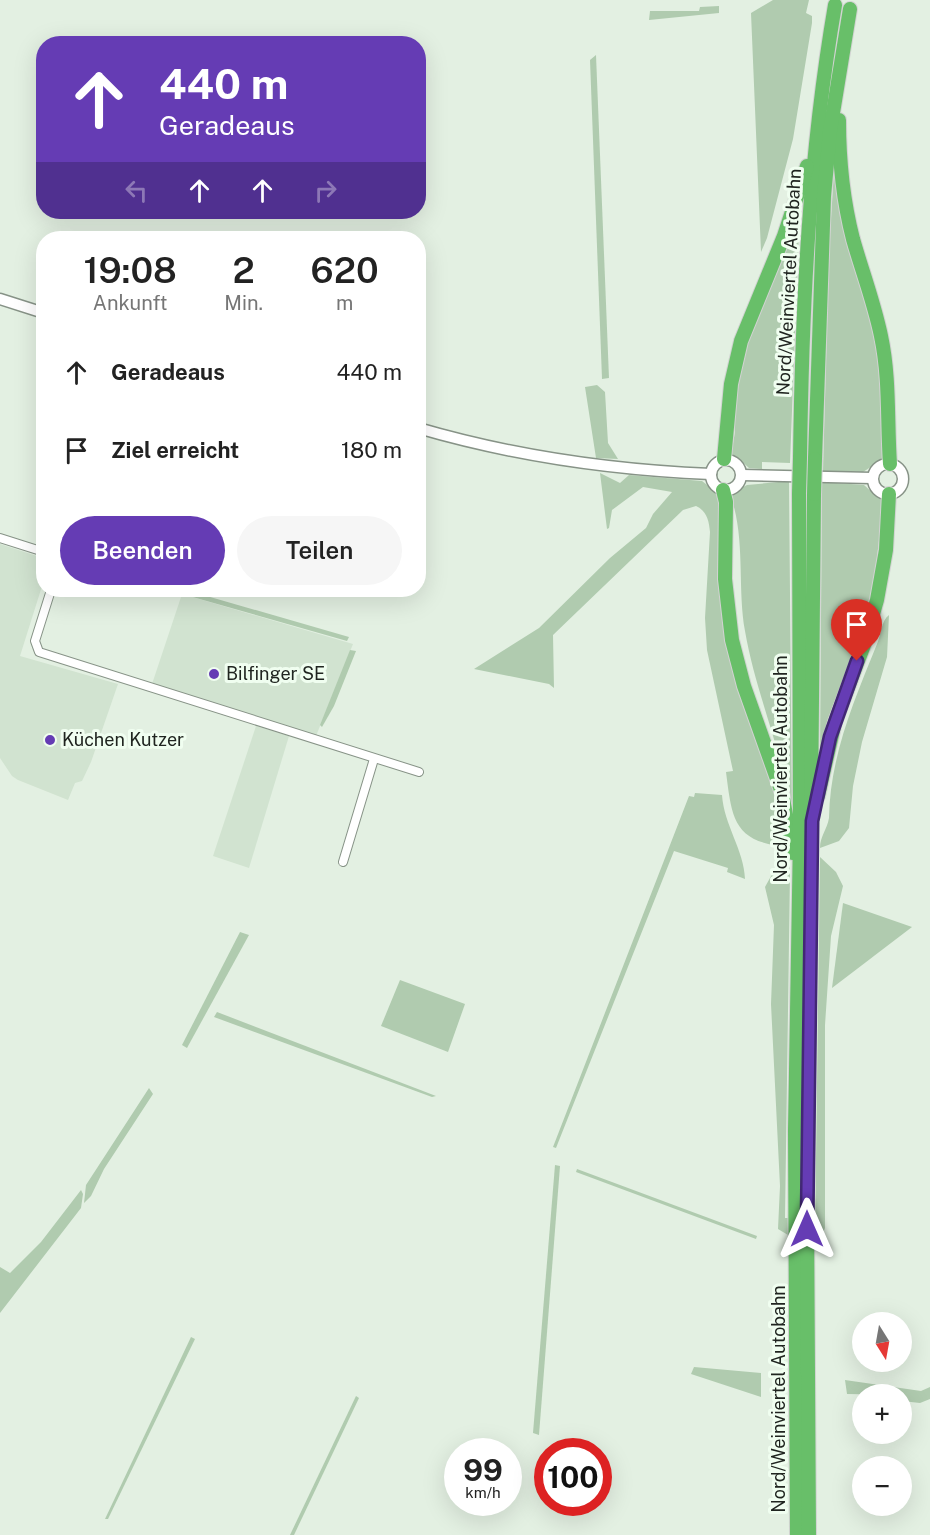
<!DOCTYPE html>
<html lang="de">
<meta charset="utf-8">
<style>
:root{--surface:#fff;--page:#f6f6f6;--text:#222;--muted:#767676;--accent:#653cb4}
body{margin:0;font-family:"Public Sans",sans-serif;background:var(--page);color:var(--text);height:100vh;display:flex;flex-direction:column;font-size:22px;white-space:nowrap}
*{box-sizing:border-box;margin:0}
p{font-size:20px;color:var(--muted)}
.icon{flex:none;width:33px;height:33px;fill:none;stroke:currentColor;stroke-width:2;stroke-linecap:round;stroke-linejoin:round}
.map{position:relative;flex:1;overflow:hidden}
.details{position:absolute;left:36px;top:231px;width:390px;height:366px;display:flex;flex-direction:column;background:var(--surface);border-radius:24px;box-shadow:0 6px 24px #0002}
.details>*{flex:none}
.top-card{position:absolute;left:36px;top:36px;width:390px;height:183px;border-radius:24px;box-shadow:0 6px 24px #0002;background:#653cb4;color:#fff;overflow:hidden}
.needle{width:39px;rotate:169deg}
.fabs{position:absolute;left:852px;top:1312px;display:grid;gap:12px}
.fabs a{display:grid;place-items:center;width:60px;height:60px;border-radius:50%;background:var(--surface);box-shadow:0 6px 24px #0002;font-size:30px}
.speed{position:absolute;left:444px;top:1438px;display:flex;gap:12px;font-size:30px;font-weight:700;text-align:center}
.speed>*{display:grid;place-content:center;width:78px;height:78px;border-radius:50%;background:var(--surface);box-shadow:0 6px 24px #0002;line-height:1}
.speed small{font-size:15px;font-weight:400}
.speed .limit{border:9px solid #d22;background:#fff;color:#111}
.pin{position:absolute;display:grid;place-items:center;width:51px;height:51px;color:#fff;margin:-62px -26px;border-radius:50% 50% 50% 0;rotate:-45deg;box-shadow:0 0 6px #0007}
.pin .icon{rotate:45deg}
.me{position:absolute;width:66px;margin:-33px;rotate:0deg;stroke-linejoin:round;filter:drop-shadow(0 0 4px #0008)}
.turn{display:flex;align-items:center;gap:21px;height:126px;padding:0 24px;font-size:27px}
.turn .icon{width:78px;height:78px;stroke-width:2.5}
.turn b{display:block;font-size:42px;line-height:51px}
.lanes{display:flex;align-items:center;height:57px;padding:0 24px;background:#0003;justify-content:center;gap:30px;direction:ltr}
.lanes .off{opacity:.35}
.eta{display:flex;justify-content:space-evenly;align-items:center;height:102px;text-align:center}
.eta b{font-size:36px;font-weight:600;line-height:42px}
.primary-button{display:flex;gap:12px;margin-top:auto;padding:12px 24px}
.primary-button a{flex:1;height:69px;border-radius:36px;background:var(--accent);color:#fff;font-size:24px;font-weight:600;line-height:69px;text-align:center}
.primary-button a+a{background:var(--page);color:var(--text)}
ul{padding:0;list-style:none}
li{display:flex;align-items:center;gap:18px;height:78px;padding:0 24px}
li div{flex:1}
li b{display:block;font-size:22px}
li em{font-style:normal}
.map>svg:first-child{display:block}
.built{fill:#d1e3d0}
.green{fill:#b0cbaf}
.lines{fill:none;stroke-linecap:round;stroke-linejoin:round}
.street-casing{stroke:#879387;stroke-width:10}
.secondary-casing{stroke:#879387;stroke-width:13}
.highway-casing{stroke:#d2d3d2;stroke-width:16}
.street{stroke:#fff;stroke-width:8}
.secondary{stroke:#fff;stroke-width:10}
.highway{stroke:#68bf69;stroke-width:14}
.highway-bridge-casing{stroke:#d2d3d2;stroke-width:16;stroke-linecap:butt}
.highway-bridge{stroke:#68bf69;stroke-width:14}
.route-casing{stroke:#422775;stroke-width:15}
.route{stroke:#653cb4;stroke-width:10}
.poi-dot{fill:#653cb4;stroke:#f0fef0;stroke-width:2}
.labels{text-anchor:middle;stroke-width:6;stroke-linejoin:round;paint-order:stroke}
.street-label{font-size:18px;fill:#202520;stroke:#f0fef0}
.poi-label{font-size:18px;fill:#202520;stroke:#f0fef0;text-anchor:start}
</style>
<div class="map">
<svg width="930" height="1535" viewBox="0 0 930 1535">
<rect width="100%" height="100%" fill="#e3f0e2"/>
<g class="built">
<polygon points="0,544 43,558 43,583 20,656 118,684 91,762 82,781 75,783 68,800 18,780 12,776 0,758"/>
<polygon points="182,594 353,644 316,736 152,684"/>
<polygon points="256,726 289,736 249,868 213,856"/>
</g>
<g class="green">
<polygon points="773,0 809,0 806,13 812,16 812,23 793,139 767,238 761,252 751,13"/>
<polygon points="719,6 719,13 649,20 650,11 699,11 700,7"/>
<polygon points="596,55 609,378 602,379 590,60"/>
<polygon points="834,171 880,359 883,459 863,472 823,471 829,250"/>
<polygon points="800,204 790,463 762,462 762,469 749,468 737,457 731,455 735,432 734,400 745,342"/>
<polygon points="597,385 605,392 608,443 618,459 596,458 585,387"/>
<path d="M 600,473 L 620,483 L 629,475 L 702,481 L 719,494 L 721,574 L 787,847 C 733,842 732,818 726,772 L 733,771 L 707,650 L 705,618 L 710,532 C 709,521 707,511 696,506 L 683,510 L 553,635 L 554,688 L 549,684 L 474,669 L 539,628 L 610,558 L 646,528 L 653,514 L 672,492 L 643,487 L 612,510 L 609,528 L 607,529 Z"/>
<path d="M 789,481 L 792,818 C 784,754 756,695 745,631 C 737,586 746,538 730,494 L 747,485 Z"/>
<polygon points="822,482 864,485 875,495 884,497 873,592 860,636 832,708 820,754"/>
<polygon points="168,590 186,590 349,637 347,641"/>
<path d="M 889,615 L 887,657 L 862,742 L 853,786 L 849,828 L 839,841 L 820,848 C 820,836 827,830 829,818 C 830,756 854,701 877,644 C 881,635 881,621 889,615 Z"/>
<polygon points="350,650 356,651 334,706 322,727 320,725"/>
<path d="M 695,793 L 722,795 C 724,825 744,850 745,879 L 727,872 L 728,868 L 674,851 L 556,1148 L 553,1147 L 689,796 L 694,797 Z"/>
<polygon points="788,856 790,873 785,1218 788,1218 788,1235 778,1229 780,1186 771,1004 774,925 765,887 781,858"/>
<polygon points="820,857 836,872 843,886 831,936 825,1025 825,1228 823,1233 815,1235"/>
<polygon points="843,903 912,927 832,988"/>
<polygon points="240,932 249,935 187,1048 182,1045"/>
<polygon points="400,980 465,1004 448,1052 381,1026"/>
<polygon points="217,1012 436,1096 432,1097 214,1017"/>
<polygon points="149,1088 153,1094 104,1169 91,1196 84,1203 86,1185"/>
<polygon points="555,1165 560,1166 539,1435 533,1433"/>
<polygon points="577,1169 757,1236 756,1239 576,1172"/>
<polygon points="81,1190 83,1194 81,1208 0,1313 0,1267 10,1273 41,1242"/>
<polygon points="191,1337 195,1339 108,1519 105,1519"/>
<polygon points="694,1367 761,1373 761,1397 691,1374"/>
<polygon points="845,1380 921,1391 930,1387 930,1399 920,1403 902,1401 902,1395 847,1394"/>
<polygon points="356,1396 359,1398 294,1535 290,1535"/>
</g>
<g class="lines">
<g class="street-casing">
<g id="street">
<polyline points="0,538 44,552"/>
<polyline points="51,590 35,641 39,652 419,772"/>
<polyline points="343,862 374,759"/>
</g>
</g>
<g class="secondary-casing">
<g id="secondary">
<polyline points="0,299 44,313"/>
<path d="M 418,428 C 514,456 611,470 711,474"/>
<circle cx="726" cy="475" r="15"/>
<circle cx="888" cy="479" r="15"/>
<polyline points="742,475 872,478"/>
</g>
</g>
<g class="highway-casing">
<g id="highway">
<path d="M 839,120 C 839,160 843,200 853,239 C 862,271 874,302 881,336 C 890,378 887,420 890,464"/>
<path d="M 800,458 C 802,306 809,156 835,5"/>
<polyline points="724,459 731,384 741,341 784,236 807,166"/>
<polyline points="815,459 824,196 830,131 850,9"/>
<polyline points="723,490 726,502 725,579 732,640 744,686 782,793 793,853"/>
<polyline points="818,796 835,722 864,645 877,600 886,550 889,494"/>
<polyline points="797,1535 795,1130 800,836 799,493"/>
<polyline points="809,1535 807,1212 814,494"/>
</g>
</g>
<use href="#street" class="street"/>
<use href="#secondary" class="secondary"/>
<use href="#highway" class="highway"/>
<g class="highway-bridge-casing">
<g id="highway-bridge">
<polyline points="799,493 800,458"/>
<polyline points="814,494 815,459"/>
</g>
</g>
<use href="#highway-bridge" class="highway-bridge"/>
</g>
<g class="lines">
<g class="route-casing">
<polyline id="route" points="807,1229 812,821 830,737 857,661"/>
</g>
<use href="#route" class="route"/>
</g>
<g class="poi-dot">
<circle cx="214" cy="674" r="6"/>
<circle cx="50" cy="740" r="6"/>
</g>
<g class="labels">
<g class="street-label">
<text transform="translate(789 282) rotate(-87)" y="6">Nord/Weinviertel Autobahn</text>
<text transform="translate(781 769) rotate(-90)" y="6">Nord/Weinviertel Autobahn</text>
<text transform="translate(779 1399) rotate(-90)" y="6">Nord/Weinviertel Autobahn</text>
</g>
<g class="poi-label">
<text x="226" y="680">Bilfinger SE</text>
<text x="62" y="746">Küchen Kutzer</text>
</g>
</g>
</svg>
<div class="fabs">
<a><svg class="needle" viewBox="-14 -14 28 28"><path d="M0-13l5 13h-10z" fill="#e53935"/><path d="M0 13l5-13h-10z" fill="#767676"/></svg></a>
<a>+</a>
<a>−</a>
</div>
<div class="speed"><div>99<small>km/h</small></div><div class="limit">100</div></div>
<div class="pin" style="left:857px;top:661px;background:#d93025"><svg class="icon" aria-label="arrive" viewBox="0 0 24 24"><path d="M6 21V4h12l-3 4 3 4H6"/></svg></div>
<svg class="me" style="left:807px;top:1229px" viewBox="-20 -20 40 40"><path d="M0-17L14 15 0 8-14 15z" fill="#653cb4" stroke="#fff" stroke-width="4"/></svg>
<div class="top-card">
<div class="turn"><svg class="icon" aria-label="ahead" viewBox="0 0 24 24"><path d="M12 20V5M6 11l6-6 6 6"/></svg><div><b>440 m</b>Geradeaus</div></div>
<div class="lanes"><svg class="icon off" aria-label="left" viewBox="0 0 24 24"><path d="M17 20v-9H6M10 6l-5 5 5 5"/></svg><svg class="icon" aria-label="ahead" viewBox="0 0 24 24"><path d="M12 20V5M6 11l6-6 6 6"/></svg><svg class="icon" aria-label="ahead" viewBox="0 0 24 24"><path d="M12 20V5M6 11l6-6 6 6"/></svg><svg class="icon off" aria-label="right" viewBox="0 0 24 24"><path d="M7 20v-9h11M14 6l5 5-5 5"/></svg></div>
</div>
<section class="details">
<div class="eta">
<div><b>19:08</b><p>Ankunft</p></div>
<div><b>2</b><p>Min.</p></div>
<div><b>620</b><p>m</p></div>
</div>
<ul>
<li><svg class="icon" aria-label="ahead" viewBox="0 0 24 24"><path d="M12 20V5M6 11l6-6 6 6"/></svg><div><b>Geradeaus</b></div><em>440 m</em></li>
<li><svg class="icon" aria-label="arrive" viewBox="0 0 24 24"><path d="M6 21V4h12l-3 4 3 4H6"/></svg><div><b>Ziel erreicht</b></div><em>180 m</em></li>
</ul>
<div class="primary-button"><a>Beenden</a><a>Teilen</a></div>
</section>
</div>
